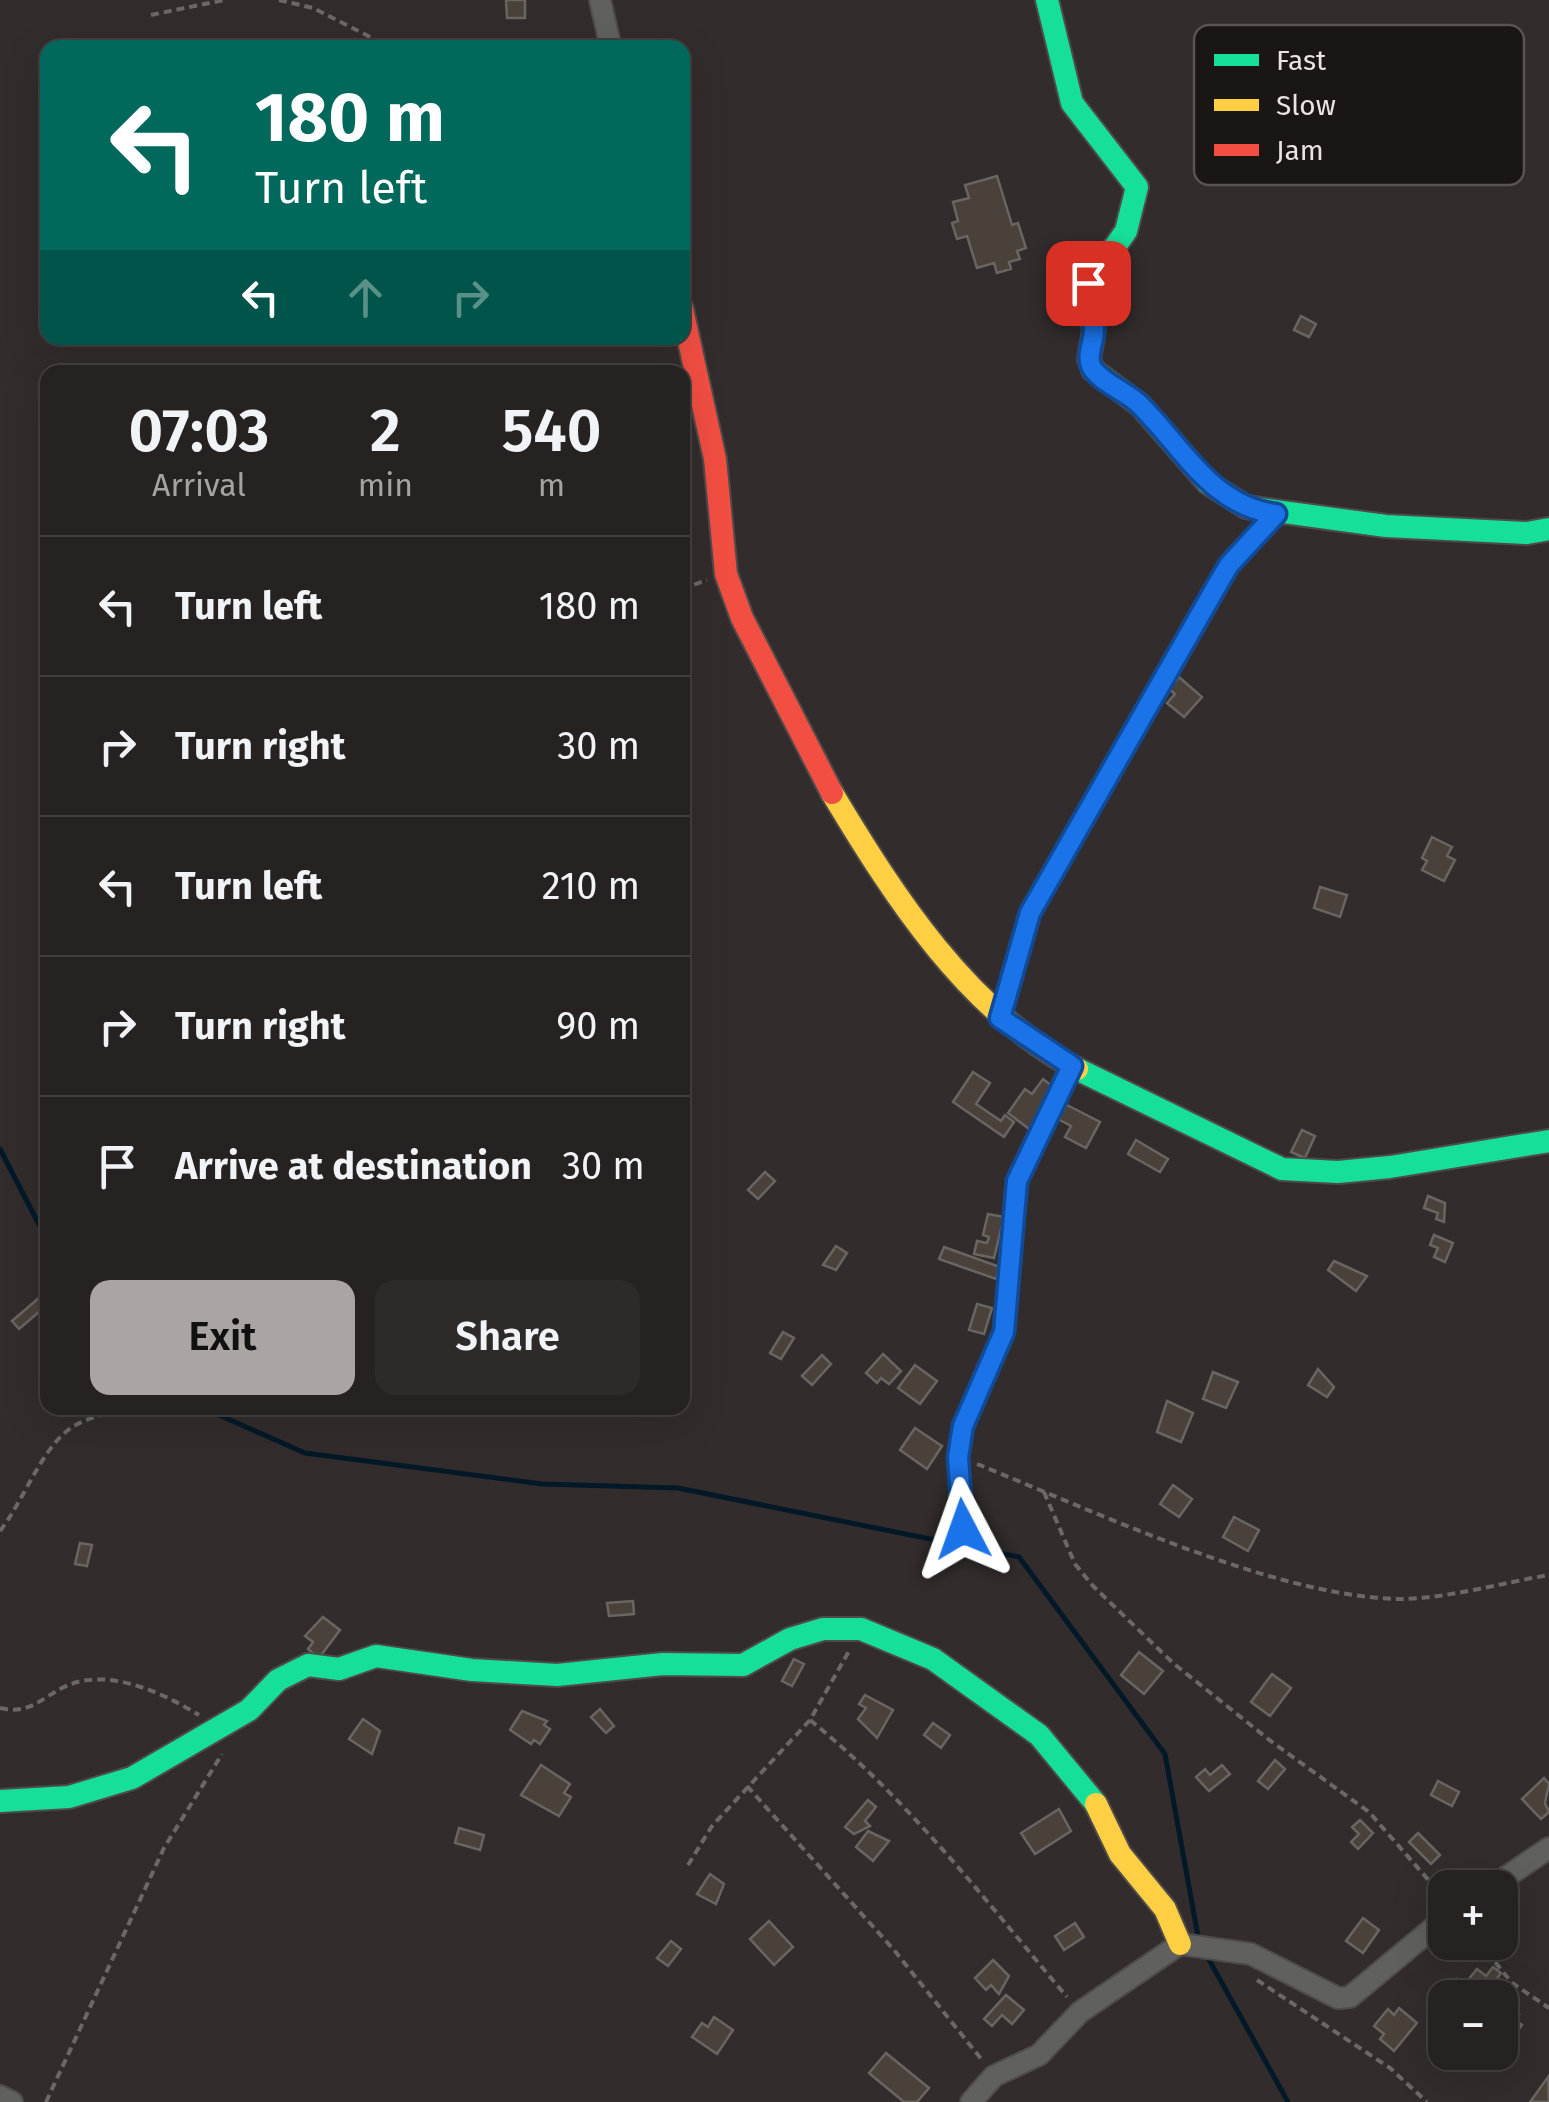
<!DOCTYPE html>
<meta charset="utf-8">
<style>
:root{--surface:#262221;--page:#2e2a2a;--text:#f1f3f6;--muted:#a4a4a5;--line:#423f3f;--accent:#aaa4a2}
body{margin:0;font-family:"Fira Sans",sans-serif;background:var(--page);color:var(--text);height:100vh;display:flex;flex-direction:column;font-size:38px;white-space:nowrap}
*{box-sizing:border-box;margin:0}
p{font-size:32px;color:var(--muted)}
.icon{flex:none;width:55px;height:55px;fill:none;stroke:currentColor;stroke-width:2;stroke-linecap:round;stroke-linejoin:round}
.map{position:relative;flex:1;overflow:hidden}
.drawer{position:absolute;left:40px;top:365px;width:650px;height:1050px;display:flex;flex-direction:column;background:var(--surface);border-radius:20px;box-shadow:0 10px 40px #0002,0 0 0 2px var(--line)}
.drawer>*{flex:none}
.top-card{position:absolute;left:40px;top:40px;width:650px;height:305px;border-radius:20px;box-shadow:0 10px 40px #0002,0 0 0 2px var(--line);background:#00695c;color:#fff;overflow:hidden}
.tools{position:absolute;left:1428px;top:1870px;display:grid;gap:20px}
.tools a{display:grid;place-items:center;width:90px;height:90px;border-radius:20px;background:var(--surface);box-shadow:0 10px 40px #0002,0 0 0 2px var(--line);font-size:50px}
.pin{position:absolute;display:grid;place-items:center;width:85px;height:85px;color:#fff;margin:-42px;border-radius:20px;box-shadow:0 5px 15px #0006}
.me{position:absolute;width:110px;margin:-55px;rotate:356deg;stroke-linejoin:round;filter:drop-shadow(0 0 8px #0008)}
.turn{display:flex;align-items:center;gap:35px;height:210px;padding:0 50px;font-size:45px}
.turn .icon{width:130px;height:130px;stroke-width:2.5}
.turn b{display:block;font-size:70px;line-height:85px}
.lanes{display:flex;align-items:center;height:95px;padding:0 50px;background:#0003;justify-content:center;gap:50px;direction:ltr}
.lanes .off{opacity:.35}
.eta{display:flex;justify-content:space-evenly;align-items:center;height:170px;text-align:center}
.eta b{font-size:60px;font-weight:600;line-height:70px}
.action{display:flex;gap:20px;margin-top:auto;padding:20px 50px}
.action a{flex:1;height:115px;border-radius:20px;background:var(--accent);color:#111;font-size:40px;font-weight:600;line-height:115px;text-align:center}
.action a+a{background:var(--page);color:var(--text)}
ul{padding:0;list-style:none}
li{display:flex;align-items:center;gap:30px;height:140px;padding:0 50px;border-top:2px solid var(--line)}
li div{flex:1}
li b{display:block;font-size:38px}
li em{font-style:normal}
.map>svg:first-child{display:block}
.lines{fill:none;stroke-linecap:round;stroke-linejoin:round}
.stream{stroke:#041928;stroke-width:5}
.building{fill:#4a423a;stroke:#686562;stroke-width:2.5}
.street-casing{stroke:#4f4b4a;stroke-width:24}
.fast-casing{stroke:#4f4b4a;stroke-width:26}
.slow-casing{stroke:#4f4b4a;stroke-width:26}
.jam-casing{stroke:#4f4b4a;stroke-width:26}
.path{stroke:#6a6968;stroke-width:4;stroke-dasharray:8 5;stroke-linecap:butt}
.street{stroke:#60605f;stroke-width:20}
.fast{stroke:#16e098;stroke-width:22}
.slow{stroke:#ffcf43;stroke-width:22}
.jam{stroke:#f24e42;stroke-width:22}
.route-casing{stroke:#114b97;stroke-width:25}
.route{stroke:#1a73e8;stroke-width:18}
.key{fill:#1a1614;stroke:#595452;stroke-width:2.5}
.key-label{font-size:28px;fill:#ebe4e2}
</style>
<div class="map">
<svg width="1549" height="2102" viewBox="0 0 1549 2102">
<rect width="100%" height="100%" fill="#322d2c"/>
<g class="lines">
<g class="stream">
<polyline points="0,1149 48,1242"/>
<polyline points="203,1408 305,1453 542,1484 678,1488 1019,1557 1165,1754 1199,1942"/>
<polyline points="1207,1956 1288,2102"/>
</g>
</g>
<g class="building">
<polygon points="506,0 525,0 525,18 507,18"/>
<polygon points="997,176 1012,225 1018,223 1026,248 1017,251 1020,259 1009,262 1011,269 997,273 994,263 977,268 967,236 957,239 952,223 958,221 953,202 969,198 965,185"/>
<polygon points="1301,316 1316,324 1309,337 1294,330"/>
<polygon points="1179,677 1202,697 1184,717 1167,703 1175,694 1169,689"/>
<polygon points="1432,837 1452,847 1447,856 1455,860 1444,881 1422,870 1427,861 1422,858"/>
<polygon points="1320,887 1347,895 1340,917 1314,908"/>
<polygon points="973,1072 990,1083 976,1104 1001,1121 1005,1115 1014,1122 1004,1137 953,1102"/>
<polygon points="1043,1079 1057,1090 1029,1129 1008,1113 1025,1089 1032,1094"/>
<polygon points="1063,1103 1100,1122 1086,1148 1065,1137 1071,1126 1056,1118"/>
<polygon points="1302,1130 1315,1136 1305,1158 1291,1152"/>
<polygon points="1136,1140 1168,1159 1160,1172 1128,1154"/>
<polygon points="765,1172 775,1181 758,1199 748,1190"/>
<polygon points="1428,1196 1445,1203 1444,1222 1436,1219 1438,1213 1424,1208"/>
<polygon points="988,1214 1004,1217 994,1258 974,1254 977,1241 987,1243 989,1237 983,1235"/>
<polygon points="1434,1235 1453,1243 1445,1262 1434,1257 1438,1248 1430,1245"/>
<polygon points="836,1246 847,1253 836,1270 823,1265"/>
<polygon points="944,1247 1000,1267 996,1279 939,1259"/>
<polygon points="1334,1261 1367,1276 1356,1291 1328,1270"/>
<polygon points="40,1297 47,1305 19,1329 12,1321"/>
<polygon points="977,1304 992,1308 984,1334 969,1330"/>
<polygon points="783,1332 794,1338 781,1359 770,1353"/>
<polygon points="883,1354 901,1371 889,1384 881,1378 877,1383 866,1373"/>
<polygon points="822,1355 831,1364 812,1385 802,1376"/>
<polygon points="915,1365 937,1381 920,1404 898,1388"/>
<polygon points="1318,1369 1334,1387 1327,1397 1308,1385"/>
<polygon points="1213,1372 1238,1382 1226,1408 1203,1399"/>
<polygon points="1167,1401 1193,1413 1181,1442 1157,1432"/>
<polygon points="915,1428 942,1446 927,1469 900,1450"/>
<polygon points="1173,1485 1192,1499 1179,1517 1160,1504"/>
<polygon points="1234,1517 1259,1530 1248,1551 1223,1537"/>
<polygon points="80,1543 92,1545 87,1566 75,1564"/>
<polygon points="633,1601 634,1614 609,1616 607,1603"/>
<polygon points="323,1617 340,1630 319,1658 308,1649 313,1642 305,1636"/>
<polygon points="1139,1652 1163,1671 1144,1694 1121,1675"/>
<polygon points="794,1659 804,1664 792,1686 782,1681"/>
<polygon points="1272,1674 1291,1688 1270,1716 1251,1702"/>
<polygon points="865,1695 893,1710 877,1738 858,1719 866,1708 859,1704"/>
<polygon points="600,1709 614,1726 606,1733 591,1717"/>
<polygon points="522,1711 547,1721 544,1725 550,1729 540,1744 534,1740 531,1744 510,1730"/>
<polygon points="363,1719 380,1731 372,1754 349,1739"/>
<polygon points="933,1723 950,1735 941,1748 924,1735"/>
<polygon points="1275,1760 1285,1769 1268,1789 1258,1781"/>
<polygon points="541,1765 570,1784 564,1793 571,1797 559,1816 521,1795"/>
<polygon points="1222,1765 1230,1774 1209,1791 1196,1777 1205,1769 1210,1775"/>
<polygon points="1544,1778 1549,1784 1545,1803 1549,1812 1541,1819 1522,1799"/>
<polygon points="1438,1781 1459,1792 1452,1806 1431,1795"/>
<polygon points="868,1800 876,1807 865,1821 870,1826 854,1834 845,1827"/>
<polygon points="1059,1809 1071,1831 1035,1854 1021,1833"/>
<polygon points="1360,1820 1373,1833 1358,1849 1351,1842 1359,1834 1352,1827"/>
<polygon points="459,1828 484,1835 480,1850 455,1843"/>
<polygon points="868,1831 889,1841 873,1861 856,1847"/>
<polygon points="1418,1833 1440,1855 1431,1864 1409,1842"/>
<polygon points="710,1874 724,1884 716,1904 697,1894"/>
<polygon points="1363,1918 1379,1930 1363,1953 1346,1941"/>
<polygon points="769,1921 793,1947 774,1965 750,1939"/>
<polygon points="1075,1923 1084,1937 1064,1950 1055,1936"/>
<polygon points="671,1941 681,1949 668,1966 657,1958"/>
<polygon points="993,1960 1009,1976 999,1994 991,1985 986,1990 975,1978"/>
<polygon points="1493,1967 1501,1973 1486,1994 1468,1980 1477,1969 1486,1976"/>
<polygon points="1457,1979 1478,1994 1476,1998 1454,1998 1458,1991 1452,1987"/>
<polygon points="1006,1995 1024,2010 1012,2024 1002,2015 992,2026 984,2019"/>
<polygon points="1399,2008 1417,2023 1394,2051 1380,2039 1384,2034 1374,2026 1388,2009 1394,2015"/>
<polygon points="1511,2008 1519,2014 1515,2020 1522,2025 1504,2047 1500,2044 1500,2025 1505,2029 1511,2022 1504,2016"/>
<polygon points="714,2017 733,2030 717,2054 692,2037 702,2023 708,2027"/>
<polygon points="886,2053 929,2088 917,2102 904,2102 869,2073"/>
<polygon points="1548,2077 1549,2102 1530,2102"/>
</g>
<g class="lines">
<g class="street-casing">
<g id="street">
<polyline points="600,0 611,48"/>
<polyline points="1000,1018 1030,913 1229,565 1275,515"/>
<polyline points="963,1529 958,1457 963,1426 1004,1332 1017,1181 1071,1066"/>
<polyline points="1490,1888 1549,1848"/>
<polyline points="0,2096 12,2102"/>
<polyline points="971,2102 994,2076 1039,2055 1080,2012 1180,1944 1251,1954 1338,1998 1350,1997 1445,1918"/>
</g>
</g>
<g class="fast-casing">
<g id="fast">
<polyline points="1047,0 1072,103 1137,187 1126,231 1084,291 1094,330 1089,359 1093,370 1140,405 1208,483 1246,507 1386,526 1527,533 1549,529"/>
<polyline points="1077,1069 1282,1169 1338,1172 1390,1167 1549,1141"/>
<polyline points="0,1801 69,1797 132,1778 249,1710 278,1680 308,1665 339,1669 376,1656 472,1670 557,1675 663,1664 743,1665 790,1639 823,1629 861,1629 933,1659 1039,1735 1096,1804"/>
</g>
</g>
<g class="slow-casing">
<g id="slow">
<path d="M 832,793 C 895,898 967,1010 1077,1069"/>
<polyline points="1096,1804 1120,1854 1165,1909 1180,1944"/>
</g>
</g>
<g class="jam-casing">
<polyline id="jam" points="682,309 715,459 726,574 742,618 832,793"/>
</g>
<g class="path">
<polyline points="279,0 313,8 392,48"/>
<polyline points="151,15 224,0"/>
<polyline points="682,589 707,580"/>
<path d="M 977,1464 C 1094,1511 1273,1596 1398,1599 C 1446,1599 1501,1583 1549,1575"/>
<polyline points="1044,1492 1075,1564 1093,1586 1173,1663 1272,1742 1369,1812 1445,1899"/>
<path d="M 0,1531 C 22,1503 41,1451 67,1431 C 83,1418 99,1418 116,1408"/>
<path d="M 0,1708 C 29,1715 40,1699 64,1687 C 107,1666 163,1693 199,1715"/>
<path d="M 810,1720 C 909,1800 985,1900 1067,1997"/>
<polyline points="747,1786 894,1950 982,2060"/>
<polyline points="688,1865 712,1826 810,1720 849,1651"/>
<polyline points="1479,1942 1512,1983 1549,2008"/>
<polyline points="1257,1980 1390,2068 1427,2102"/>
<polyline points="46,2102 164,1848 222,1754"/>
</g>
<use href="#street" class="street"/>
<use href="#fast" class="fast"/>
<use href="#slow" class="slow"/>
<use href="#jam" class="jam"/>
</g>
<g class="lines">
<g class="route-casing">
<path id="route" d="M 963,1529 L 958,1457 L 963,1426 L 1004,1332 L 1017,1181 L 1072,1066 L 1000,1018 L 1030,913 L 1216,587 L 1229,565 L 1276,514 C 1211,506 1182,446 1139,404 C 1127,392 1098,381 1091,366 C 1086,355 1095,339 1094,328 C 1093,312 1080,298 1088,283"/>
</g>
<use href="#route" class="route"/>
</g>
<rect x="1194" y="25" width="330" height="160" rx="15" class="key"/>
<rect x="1214" y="54" width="45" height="12" fill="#16e098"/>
<rect x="1214" y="99" width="45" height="12" fill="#ffcf43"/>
<rect x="1214" y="144" width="45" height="12" fill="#f24e42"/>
<g class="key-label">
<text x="1276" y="70">Fast</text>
<text x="1276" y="115">Slow</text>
<text x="1276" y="160">Jam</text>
</g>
</svg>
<div class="tools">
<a>+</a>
<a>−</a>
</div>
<div class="pin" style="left:1088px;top:283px;background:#d93025"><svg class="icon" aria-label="arrive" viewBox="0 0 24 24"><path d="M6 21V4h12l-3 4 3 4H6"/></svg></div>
<svg class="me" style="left:963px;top:1529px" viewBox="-20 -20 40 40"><path d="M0-17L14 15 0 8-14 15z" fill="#1a73e8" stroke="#fff" stroke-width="4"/></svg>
<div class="top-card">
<div class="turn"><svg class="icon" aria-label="left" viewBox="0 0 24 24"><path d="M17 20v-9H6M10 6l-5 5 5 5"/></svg><div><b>180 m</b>Turn left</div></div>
<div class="lanes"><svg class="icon" aria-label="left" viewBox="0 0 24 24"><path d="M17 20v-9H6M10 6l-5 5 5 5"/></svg><svg class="icon off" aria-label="ahead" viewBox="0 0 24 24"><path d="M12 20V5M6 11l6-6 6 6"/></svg><svg class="icon off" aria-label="right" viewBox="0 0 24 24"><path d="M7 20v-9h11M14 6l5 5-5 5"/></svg></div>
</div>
<section class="drawer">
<div class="eta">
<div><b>07:03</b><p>Arrival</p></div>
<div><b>2</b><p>min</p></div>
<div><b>540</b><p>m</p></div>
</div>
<ul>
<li><svg class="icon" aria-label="left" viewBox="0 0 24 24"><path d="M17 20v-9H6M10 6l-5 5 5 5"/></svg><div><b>Turn left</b></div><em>180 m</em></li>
<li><svg class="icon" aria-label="right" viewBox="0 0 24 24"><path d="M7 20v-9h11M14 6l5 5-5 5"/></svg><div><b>Turn right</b></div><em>30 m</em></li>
<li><svg class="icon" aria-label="left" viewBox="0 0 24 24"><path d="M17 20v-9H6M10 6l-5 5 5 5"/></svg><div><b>Turn left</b></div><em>210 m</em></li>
<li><svg class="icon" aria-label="right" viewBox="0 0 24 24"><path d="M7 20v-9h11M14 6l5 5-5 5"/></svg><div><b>Turn right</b></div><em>90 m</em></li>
<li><svg class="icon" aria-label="arrive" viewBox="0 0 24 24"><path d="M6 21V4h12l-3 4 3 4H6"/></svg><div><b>Arrive at destination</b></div><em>30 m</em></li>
</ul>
<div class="action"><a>Exit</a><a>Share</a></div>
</section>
</div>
